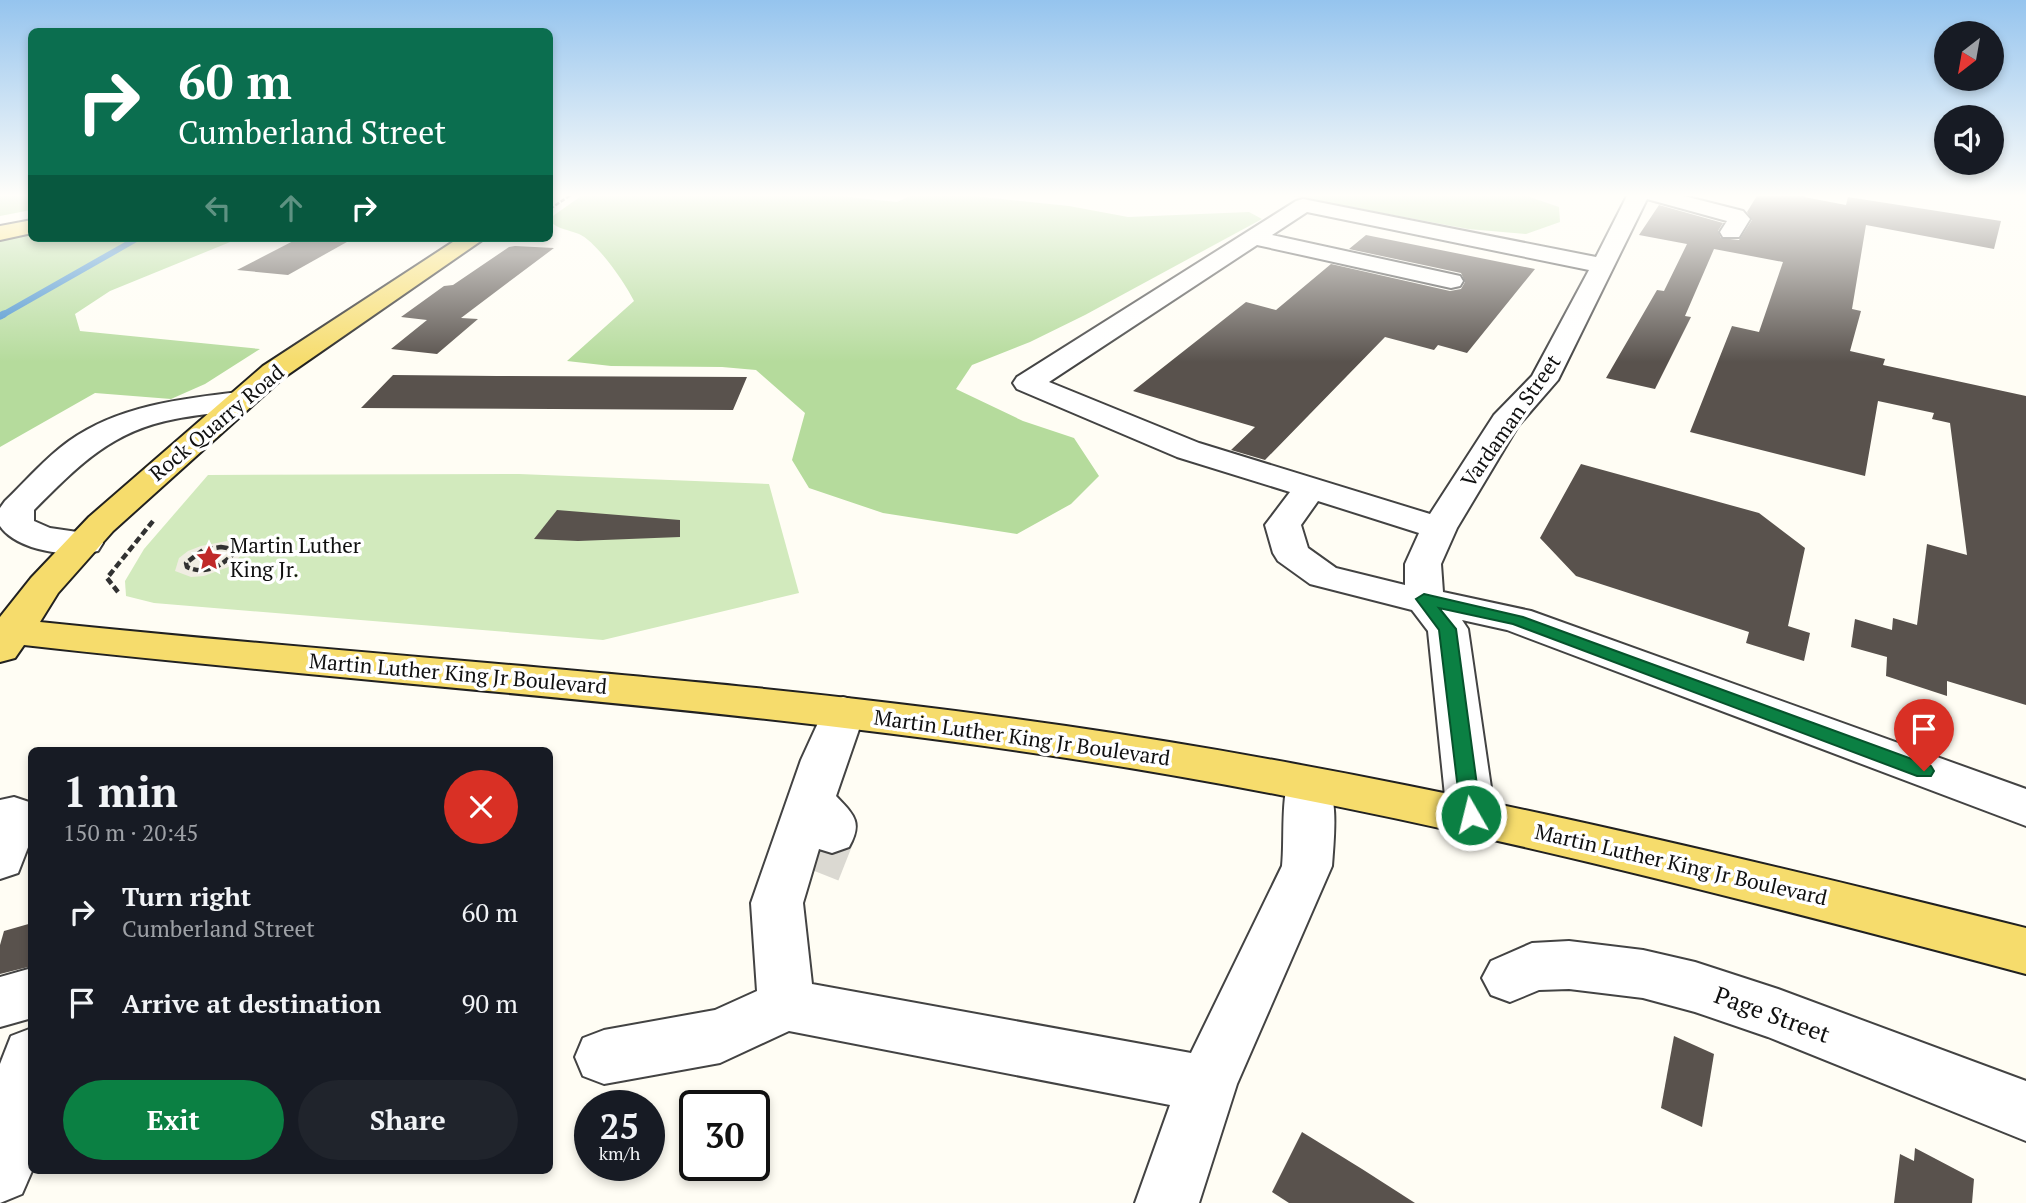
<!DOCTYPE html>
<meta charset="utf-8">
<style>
:root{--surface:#171b24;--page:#20242c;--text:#f1f3f6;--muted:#9ea1a6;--accent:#0b8043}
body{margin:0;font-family:"PT Serif",serif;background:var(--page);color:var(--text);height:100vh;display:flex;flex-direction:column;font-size:26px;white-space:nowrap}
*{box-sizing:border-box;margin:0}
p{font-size:23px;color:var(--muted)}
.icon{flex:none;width:38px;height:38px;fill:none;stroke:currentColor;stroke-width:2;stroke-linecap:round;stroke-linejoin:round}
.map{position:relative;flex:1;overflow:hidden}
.drawer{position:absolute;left:28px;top:747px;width:525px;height:427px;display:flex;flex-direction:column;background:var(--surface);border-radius:10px;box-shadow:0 4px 10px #0003}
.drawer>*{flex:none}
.top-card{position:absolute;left:28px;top:28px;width:525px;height:214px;border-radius:10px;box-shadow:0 4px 10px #0003;background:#0b6e4f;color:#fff;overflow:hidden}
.needle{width:46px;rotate:211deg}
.tools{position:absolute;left:1934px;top:21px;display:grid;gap:14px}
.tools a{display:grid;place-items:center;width:70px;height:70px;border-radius:50%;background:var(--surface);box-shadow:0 4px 10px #0003;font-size:35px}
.speed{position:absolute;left:574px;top:1090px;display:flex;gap:14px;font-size:35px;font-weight:700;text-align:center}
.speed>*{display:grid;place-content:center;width:91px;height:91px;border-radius:50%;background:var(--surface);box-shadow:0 4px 10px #0003;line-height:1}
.speed small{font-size:18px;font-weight:400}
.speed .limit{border:4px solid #111;border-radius:10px;background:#fff;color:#111}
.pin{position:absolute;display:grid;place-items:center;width:60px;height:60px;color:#fff;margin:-72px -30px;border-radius:50% 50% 50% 0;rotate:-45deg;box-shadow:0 0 7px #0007}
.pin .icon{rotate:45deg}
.me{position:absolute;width:77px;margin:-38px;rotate:352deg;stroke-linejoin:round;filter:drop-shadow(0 0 5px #0008)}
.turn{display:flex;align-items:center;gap:24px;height:147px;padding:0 35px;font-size:32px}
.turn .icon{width:91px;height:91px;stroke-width:2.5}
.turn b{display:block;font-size:49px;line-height:60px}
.lanes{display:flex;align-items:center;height:66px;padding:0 35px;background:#0003;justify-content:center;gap:35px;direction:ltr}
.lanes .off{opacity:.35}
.round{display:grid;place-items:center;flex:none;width:74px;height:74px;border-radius:37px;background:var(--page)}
.overview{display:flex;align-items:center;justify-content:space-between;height:119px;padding:0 35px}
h1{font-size:42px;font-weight:600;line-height:52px}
.primary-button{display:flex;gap:14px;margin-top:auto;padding:14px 35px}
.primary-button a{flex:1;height:80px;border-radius:42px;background:var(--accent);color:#fff;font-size:28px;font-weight:600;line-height:80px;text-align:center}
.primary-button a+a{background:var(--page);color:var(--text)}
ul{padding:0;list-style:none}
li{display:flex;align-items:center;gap:21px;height:91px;padding:0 35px}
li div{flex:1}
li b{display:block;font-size:26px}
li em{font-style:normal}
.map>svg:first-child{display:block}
.green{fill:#d2eabd}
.forest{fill:#b5db9c}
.plaza{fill:#f0ede2}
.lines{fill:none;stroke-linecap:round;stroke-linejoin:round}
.stream-far1{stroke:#418dcc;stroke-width:6}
.stream{stroke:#418dcc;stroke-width:7}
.building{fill:#59524d}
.minor-tunnel{stroke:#dbd9d2;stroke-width:46;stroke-dasharray:46 23;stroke-linecap:butt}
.minor-casing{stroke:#434343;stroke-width:4}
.major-casing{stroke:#212121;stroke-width:4}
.path-far1{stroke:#323232;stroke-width:2.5;stroke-dasharray:4.5 2;stroke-linecap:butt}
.path{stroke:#323232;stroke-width:4.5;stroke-dasharray:7 3.5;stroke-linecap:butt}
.minor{fill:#fff;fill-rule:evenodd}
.major{fill:#f6dc6c;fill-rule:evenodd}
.route{fill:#0b8043;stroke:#07532c;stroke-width:2}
.labels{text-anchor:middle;stroke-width:7;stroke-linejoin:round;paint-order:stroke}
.street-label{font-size:21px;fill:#101010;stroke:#fff}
.poi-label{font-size:21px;fill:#101010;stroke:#fff;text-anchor:start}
.near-street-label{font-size:24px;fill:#101010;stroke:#fff}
</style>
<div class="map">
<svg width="2026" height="1203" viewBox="0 0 2026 1203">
<rect width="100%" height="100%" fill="#fffdf4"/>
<polygon class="green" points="519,474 769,484 799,593 603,640 154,603 126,596 125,581 144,549 208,475"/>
<g class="forest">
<polygon points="15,194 31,194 31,210 0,216 0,196"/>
<path d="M 584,194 L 820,194 L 897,202 L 914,194 L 955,194 L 1069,206 L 1128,217 L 1249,212 L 1262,219 L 1085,315 L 1030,342 L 972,365 L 956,389 L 1023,421 L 1074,438 L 1099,476 L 1071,504 L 1017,534 L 883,513 L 809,488 L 792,460 L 805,413 L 756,370 L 722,367 L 611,366 L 567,361 L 634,301 C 625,283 597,242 579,234 C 567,229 559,230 550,221 L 550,218 Z"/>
<polygon points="1280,194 1521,194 1559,207 1560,222 1526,234 1468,229"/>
<polygon points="31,234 32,238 240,238 110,291 75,314 80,331 260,349 205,384 171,399 95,393 0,447 0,240"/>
</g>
<polygon class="plaza" points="227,541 237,542 243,546 244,552 231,566 204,576 191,577 175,571 179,558 188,551 201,546"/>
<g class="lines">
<polyline class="stream-far1" points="1,316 138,238"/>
<polyline class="stream" points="0,316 4,314"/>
</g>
<g class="building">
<polygon points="1758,194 1806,194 1804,197 1846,205 1848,197 2001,221 1994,249 1866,225 1852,309 1861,311 1850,351 1885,359 1883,365 2026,396 2026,705 1947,681 1947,696 1886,676 1887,657 1851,647 1855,619 1892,630 1893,618 1917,625 1927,544 1967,555 1950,423 1932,419 1934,413 1878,401 1865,476 1690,432 1732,326 1759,332 1783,262 1714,249 1685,316 1691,317 1655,389 1606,378 1657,290 1664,291 1687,244 1639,235 1659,205 1723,223 1718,231 1721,238 1739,240 1752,220 1747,212"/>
<polygon points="1366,235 1535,269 1467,353 1438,345 1434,350 1385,337 1265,460 1231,450 1255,427 1133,391 1246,302 1276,310 1331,264 1450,291 1461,289 1465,282 1461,273 1349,249"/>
<polygon points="299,238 354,238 288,275 237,270"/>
<polygon points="515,246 554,248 461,318 478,319 437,354 391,349 427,320 401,317 444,286 453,285 509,247"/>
<polygon points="393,375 497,376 747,377 733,410 361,408"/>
<polygon points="1581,464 1759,513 1805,548 1788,626 1810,633 1804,661 1746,643 1749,632 1576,576 1540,538"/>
<polygon points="557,510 680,520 680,537 578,541 534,539"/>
<polygon points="32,923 32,966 0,974 0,945 4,931"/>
<polygon points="1674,1036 1714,1054 1702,1127 1661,1108"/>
<polygon points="1302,1132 1362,1169 1415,1203 1289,1203 1272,1192"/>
<polygon points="1915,1148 1974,1179 1972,1203 1894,1203 1900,1154 1914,1161"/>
</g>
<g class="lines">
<polyline class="minor-tunnel" points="817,872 832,834"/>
<g class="minor-casing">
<g id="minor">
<path d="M 1628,194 L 1676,194 L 1743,211 L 1750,219 L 1739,237 L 1723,237 L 1720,232 L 1727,221 L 1647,199 L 1558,380 L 1518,426 L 1457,528 L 1441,564 L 1443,592 L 1531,611 L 2026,789 L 2026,826 L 1507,630 L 1462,620 L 1468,629 L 1495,815 L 1488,828 L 1471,833 L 1454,828 L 1447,815 L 1428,631 L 1412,610 L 1310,584 L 1278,561 L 1273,553 L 1265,525 L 1290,492 L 1177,457 L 1017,389 L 1013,383 L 1017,377 L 1296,201 L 1303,199 L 1596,257 ZM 1307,212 L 1589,270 L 1532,376 L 1494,415 L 1430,514 L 1199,443 L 1049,382 L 1257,245 L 1451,288 L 1460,286 L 1463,281 L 1460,276 L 1451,274 L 1272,235 ZM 1318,501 L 1419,533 L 1405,564 L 1405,585 L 1336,568 L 1308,548 L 1301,525 Z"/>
<path d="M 239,392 L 249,395 L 254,401 L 249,407 C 225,413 200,414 175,419 C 111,431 78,466 34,510 L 34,521 L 50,528 L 98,535 L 103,543 L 98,551 C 70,558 17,551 0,526 L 0,508 L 5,501 C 26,481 45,458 69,441 C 118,406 180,399 239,392 Z"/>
<path d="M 843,697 L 858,701 L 865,712 L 836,796 C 854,815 863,822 849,847 L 832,853 L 819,849 L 803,903 L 812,984 L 1191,1053 L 1282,866 C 1285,840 1280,792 1292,772 L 1308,767 L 1324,772 C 1339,798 1334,837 1332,866 L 1237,1084 L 1199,1203 L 1135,1203 L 1170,1105 L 789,1031 L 720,1063 L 604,1084 L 583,1076 L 575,1057 L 583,1038 L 604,1030 L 715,1010 L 757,991 L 751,903 L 801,760 L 828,701 Z"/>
<polygon points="14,797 32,803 32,837 18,873 0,879 0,800"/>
<polygon points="1569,941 1643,950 1695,962 1778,989 2026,1081 2026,1141 1768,1037 1695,1012 1643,998 1569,989 1539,990 1510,1002 1491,995 1482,978 1491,961 1532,943"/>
<polygon points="32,968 32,1018 0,1027 0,977"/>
<polygon points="32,1028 32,1171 22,1194 0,1203 0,1064 11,1036"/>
</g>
</g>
<g class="major-casing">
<g id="major">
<polygon points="32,220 32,233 0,240 0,226"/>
<path d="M 459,238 L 485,238 L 283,378 L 113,531 L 58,593 L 40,622 C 382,658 725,676 1066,726 C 1390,773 1708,849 2026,928 L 2026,974 C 1707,889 1387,806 1060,757 C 716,705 369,684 24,645 L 15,658 L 0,662 L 0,617 L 31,578 L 89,517 L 263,366 Z"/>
</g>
</g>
<polyline class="path-far1" points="550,209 572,194"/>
<g class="path">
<path d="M 221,547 L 227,548 L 233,554 C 221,567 204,575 187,567 L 186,563 L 203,550 Z"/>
<polyline points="118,592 107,578 153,521"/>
</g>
<use href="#minor" class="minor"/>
<use href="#major" class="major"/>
</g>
<linearGradient id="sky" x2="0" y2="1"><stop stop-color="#95c4ee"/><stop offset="0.54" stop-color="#fffefa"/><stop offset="1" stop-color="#fffefa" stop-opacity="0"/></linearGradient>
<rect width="2026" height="362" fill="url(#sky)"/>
<polygon class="route" points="1424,594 1523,617 1931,766 1934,771 1931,776 1917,776 1513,624 1439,608 1456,629 1481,815 1478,820 1471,823 1464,820 1461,815 1439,630 1416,599"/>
<defs>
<g id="sight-bare" transform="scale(2.1)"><path d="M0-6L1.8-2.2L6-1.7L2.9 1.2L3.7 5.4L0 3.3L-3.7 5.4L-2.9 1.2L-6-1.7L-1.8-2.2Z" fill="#c02929" stroke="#fff" stroke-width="2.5" paint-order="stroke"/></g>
</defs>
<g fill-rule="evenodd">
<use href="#sight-bare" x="209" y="558"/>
</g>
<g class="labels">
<g class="street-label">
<text transform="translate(1511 421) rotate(-55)" y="7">Vardaman Street</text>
<text transform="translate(217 423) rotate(-40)" y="7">Rock Quarry Road</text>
<text transform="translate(458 674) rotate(5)" y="7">Martin Luther King Jr Boulevard</text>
<text transform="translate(1022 738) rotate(8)" y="7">Martin Luther King Jr Boulevard</text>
<text transform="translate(1681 865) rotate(13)" y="7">Martin Luther King Jr Boulevard</text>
</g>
<g class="poi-label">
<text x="230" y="553">Martin Luther<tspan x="230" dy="24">King Jr.</tspan></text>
</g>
<g class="near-street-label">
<text transform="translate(1772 1015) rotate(20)" y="8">Page Street</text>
</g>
</g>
</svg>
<div class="tools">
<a><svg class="needle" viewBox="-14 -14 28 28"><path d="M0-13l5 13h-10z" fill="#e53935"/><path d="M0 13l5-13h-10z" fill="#9ea1a6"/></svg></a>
<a><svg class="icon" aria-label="sound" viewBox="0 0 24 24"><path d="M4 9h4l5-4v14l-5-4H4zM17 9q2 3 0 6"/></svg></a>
</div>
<div class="speed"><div>25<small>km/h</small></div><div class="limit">30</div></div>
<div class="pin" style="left:1924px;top:771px;background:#d93025"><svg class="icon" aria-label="arrive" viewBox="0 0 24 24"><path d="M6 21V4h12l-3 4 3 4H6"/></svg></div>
<svg class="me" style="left:1471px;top:815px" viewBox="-20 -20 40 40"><circle r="17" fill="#0b8043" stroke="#fff" stroke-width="3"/><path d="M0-11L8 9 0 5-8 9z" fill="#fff"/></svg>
<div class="top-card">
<div class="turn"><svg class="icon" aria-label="right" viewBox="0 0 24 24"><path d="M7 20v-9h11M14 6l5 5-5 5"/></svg><div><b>60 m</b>Cumberland Street</div></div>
<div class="lanes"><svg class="icon off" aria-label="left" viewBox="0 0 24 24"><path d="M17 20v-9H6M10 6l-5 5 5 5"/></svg><svg class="icon off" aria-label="ahead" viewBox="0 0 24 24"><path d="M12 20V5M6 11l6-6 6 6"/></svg><svg class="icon" aria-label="right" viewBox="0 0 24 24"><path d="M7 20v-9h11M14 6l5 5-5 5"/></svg></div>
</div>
<section class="drawer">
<div class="overview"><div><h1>1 min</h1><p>150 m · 20:45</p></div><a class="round" style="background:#d93025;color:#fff"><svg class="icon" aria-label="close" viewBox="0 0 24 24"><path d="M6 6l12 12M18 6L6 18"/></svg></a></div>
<ul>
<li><svg class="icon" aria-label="right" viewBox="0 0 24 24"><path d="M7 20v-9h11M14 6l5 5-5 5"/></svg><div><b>Turn right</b><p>Cumberland Street</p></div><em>60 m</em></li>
<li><svg class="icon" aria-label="arrive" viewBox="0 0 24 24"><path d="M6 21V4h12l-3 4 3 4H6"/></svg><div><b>Arrive at destination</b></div><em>90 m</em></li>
</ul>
<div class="primary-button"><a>Exit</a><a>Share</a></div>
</section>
</div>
